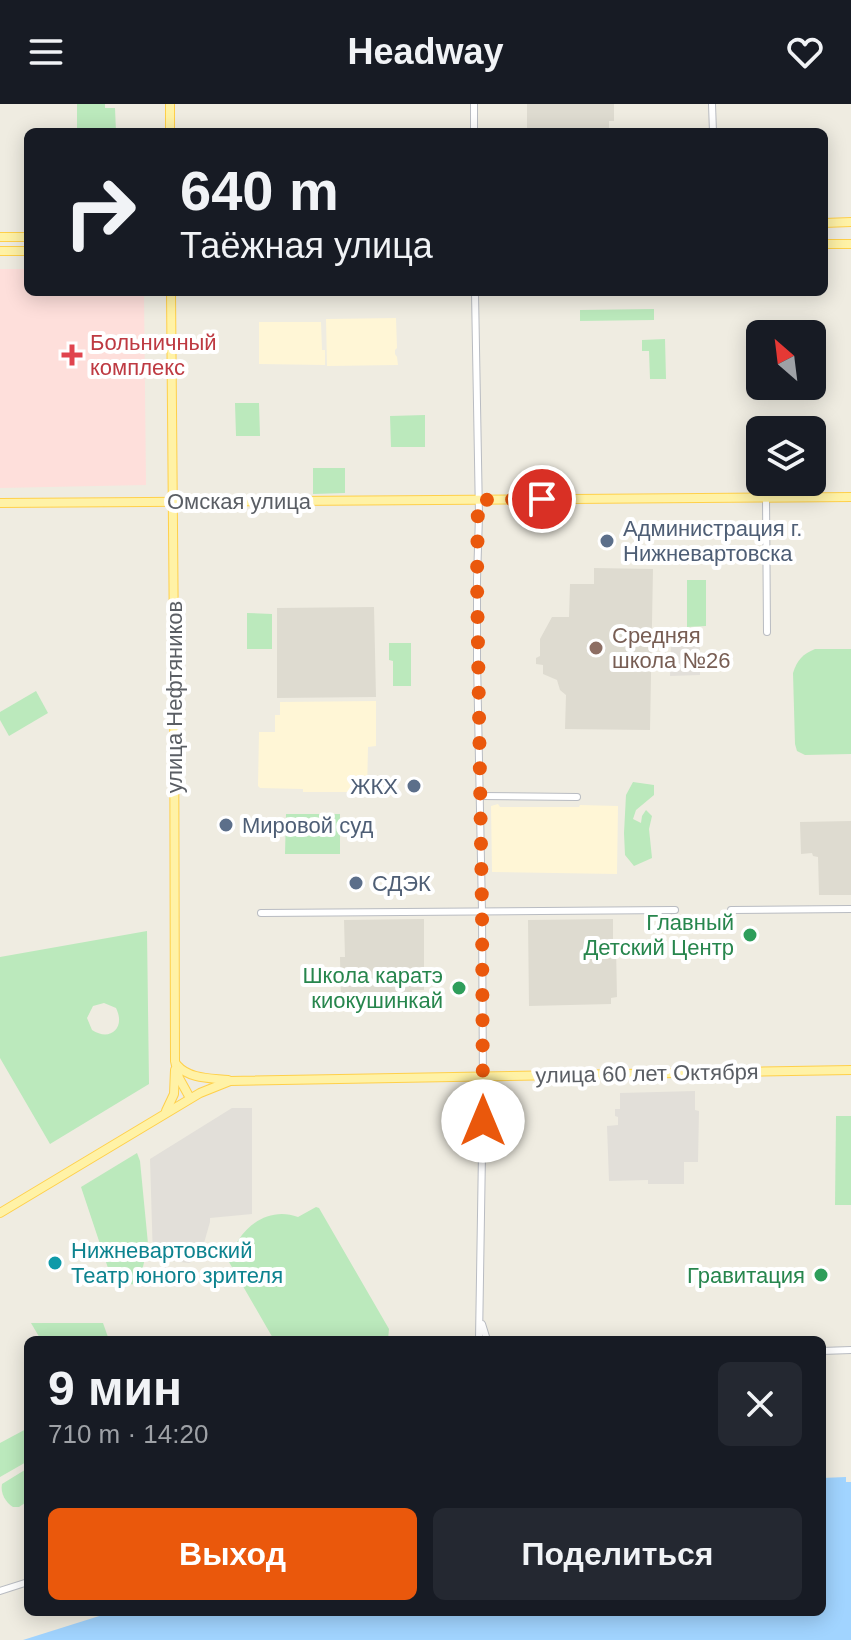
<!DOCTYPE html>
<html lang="ru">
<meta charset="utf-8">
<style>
:root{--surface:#171b24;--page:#242831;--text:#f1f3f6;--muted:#9ea1a6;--accent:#ea580c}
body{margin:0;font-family:Helvetica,sans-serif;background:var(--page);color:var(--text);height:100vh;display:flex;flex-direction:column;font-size:30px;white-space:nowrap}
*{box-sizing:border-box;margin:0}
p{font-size:26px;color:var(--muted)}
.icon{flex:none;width:44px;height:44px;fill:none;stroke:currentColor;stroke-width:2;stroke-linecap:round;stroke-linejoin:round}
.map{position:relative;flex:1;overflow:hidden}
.side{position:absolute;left:24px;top:1232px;width:802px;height:280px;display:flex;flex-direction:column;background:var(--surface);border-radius:12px;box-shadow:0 4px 20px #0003}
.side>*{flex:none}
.hud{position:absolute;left:24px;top:24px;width:804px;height:168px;border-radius:12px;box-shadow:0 4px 20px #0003;background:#171b24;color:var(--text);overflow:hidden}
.needle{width:52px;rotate:332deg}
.fabs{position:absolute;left:746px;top:216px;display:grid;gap:16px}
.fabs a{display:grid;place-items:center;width:80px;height:80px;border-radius:12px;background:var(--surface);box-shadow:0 4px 20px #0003;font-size:40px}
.pin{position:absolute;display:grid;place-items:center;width:68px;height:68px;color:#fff;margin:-34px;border:4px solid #fff;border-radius:50%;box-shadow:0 2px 8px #0007}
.me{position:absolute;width:88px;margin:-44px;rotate:0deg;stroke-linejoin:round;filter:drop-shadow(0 0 6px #0008)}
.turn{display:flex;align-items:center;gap:28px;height:168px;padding:0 24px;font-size:36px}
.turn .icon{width:104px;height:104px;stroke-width:2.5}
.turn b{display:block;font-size:56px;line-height:68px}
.round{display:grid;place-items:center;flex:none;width:84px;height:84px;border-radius:12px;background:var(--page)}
.overview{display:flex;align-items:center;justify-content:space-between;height:136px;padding:0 24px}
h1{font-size:48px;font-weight:800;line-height:60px}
.cta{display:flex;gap:16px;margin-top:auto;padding:16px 24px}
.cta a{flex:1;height:92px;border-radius:12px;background:var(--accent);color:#fff;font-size:32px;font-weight:800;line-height:92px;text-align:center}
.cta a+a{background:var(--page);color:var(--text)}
header{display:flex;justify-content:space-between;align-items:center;height:104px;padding:0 24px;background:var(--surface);font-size:36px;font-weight:800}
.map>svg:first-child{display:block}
.commercial{fill:#fff6d6}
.industrial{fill:#e2dfd9}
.education{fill:#dedbd0}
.medical{fill:#fedfdb}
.green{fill:#bbe9bc;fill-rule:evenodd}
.water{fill:#a1d4ff}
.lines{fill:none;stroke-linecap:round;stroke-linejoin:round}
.minor-casing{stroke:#b9bcc2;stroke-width:8}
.major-casing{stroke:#ffd04a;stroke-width:10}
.minor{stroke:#fff;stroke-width:6}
.major{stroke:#fff2a6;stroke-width:8}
.route{stroke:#ea580c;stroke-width:14;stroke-dasharray:0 25.2}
.health-dot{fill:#e0444e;stroke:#fff;stroke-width:3}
.service-dot{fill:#5c6f8a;stroke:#fff;stroke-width:3}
.education-dot{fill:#8d6e63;stroke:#fff;stroke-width:3}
.leisure-dot{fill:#2e9e5b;stroke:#fff;stroke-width:3}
.culture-dot{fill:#0f9aa8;stroke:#fff;stroke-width:3}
.labels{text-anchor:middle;stroke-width:8;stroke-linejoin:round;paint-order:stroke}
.health-label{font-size:22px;fill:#be3a42;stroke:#fff;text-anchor:start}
.street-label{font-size:22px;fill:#5a5e64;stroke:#fff}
.service-label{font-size:22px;fill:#4e5e75;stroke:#fff;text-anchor:start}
.education-label{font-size:22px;fill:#785e54;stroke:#fff;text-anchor:start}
.leisure-label{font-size:22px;fill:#27864d;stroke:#fff;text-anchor:end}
.culture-label{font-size:22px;fill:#0d838f;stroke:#fff;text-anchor:start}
</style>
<header><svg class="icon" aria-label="menu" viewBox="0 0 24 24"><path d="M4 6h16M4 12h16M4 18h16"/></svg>Headway<svg class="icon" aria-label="heart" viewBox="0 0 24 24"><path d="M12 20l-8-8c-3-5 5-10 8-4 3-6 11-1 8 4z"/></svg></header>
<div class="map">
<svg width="851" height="1536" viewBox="0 0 851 1536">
<rect width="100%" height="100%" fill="#efece1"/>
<g class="commercial">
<polygon points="396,214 397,244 395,246 395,250 397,253 398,261 327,262 326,215"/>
<polygon points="259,218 321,218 322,246 325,246 325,261 259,260"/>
<polygon points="376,597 376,642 368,643 367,688 303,688 303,685 260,684 258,682 259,628 275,628 275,611 280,611 280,598"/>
<polygon points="498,700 500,703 579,703 580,701 618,702 617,770 492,768 491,702"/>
</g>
<g class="industrial">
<polygon points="700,539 700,571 670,572 671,540"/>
<polygon points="695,987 695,1006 699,1007 698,1058 684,1058 684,1080 648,1080 648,1076 609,1077 607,1022 618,1021 618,1013 615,1012 615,1005 620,1005 620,989"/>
<polygon points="232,1004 252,1004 252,1110 210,1114 210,1118 200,1153 189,1159 153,1155 150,1055"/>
</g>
<g class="education">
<polygon points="527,0 614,0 614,17 609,17 609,28 530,28 527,26"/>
<polygon points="594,464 653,465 650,626 565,625 566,591 560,586 557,576 543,570 543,561 536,560 536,554 540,552 540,535 552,513 569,513 570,480 594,480"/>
<polygon points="374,503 376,593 277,594 277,504"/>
<polygon points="851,717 851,791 819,791 818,753 813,752 812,749 801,750 800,718"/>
<polygon points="424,815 424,886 412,886 412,904 357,905 356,897 341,898 340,853 345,853 344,816"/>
<polygon points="613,815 613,843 616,843 617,893 611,894 611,900 529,902 528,816"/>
</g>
<polygon class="medical" points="0,165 28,165 28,188 144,188 146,381 0,384"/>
<g class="green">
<polygon points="77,0 105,0 105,4 115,4 116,28 74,28 77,24"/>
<polygon points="654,205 654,216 580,217 580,206"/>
<polygon points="665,235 666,275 650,275 649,247 642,247 642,236"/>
<polygon points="235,299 259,299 260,332 236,332"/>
<polygon points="425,311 425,343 391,343 390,312"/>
<polygon points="313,364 345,364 345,389 313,390"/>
<polygon points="687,476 706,476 706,522 687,523"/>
<polygon points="247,509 272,510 272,545 247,545"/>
<polygon points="389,539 411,539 411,582 393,582 393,557 389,556"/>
<path d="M 815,545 L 851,545 L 851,650 L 805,651 L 797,647 L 795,640 L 793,569 C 797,556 803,550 815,545 Z"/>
<polygon points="36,587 48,609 9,632 0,616 0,608"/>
<polygon points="633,678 654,681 654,691 636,706 633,715 641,719 642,712 646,706 652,712 649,725 652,754 634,762 625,751 624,729 626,691"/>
<polygon points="286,710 340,710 340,750 285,750"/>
<path d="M 147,827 L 149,980 L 50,1040 L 0,954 L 0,853 ZM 104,899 L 116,904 C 126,924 110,938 92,926 L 87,914 L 93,902 Z"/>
<polygon points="836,1012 851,1012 851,1101 835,1101"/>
<polygon points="137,1049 140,1057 149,1150 145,1154 139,1180 118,1181 112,1176 81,1083"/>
<path d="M 316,1103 L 319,1104 L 389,1225 L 388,1236 L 274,1236 L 229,1158 C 236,1127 266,1101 298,1113 Z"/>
<polygon points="31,1219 103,1219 109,1236 41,1236"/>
<polygon points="28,1324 28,1357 0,1373 0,1339"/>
<path d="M 28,1364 L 28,1397 L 19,1403 L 13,1403 C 6,1399 0,1389 2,1380 Z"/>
</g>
<polygon class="water" points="846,1373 846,1378 851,1378 851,1536 23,1536 112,1508 822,1508 822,1374"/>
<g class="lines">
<g class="minor-casing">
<g id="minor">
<polyline points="712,0 713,28"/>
<polyline points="474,28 474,0"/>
<polyline points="475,188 479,412 477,475 477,556 482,807 483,986 479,1236"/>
<polyline points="766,393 767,528"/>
<polyline points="480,692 577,693"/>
<polyline points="731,806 851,805"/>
<polyline points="261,809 675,806"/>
<polyline points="482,1220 487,1236"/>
<polyline points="822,1247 851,1246"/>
<polyline points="0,1487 28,1478"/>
</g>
</g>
<g class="major-casing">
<g id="major">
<polyline points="170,0 170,28"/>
<polyline points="824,119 851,118"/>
<polyline points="0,133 28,133"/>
<polyline points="824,140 851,140"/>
<polyline points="0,147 28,147"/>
<polyline points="171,188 174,541 175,957 179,974 190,994"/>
<polyline points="0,399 851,393"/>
<path d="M 177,961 C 189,975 210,974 228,976"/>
<polyline points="166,1007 174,990 175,966"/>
<polyline points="0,1109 200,989 230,977 851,966"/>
</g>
</g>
<use href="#minor" class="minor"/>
<use href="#major" class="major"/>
</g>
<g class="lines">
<polyline class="route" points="483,1017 482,807 477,475 478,396 542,395"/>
</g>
<path class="health-dot" d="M68 239h8v8h8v8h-8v8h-8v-8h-8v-8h8z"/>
<g class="service-dot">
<circle cx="607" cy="437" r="8"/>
<circle cx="414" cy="682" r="8"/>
<circle cx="226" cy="721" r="8"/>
<circle cx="356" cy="779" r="8"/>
</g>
<circle class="education-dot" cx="596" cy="544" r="8"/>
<g class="leisure-dot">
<circle cx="750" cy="831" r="8"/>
<circle cx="459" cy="884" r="8"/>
<circle cx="821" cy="1171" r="8"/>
</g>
<circle class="culture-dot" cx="55" cy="1159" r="8"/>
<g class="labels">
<g class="health-label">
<text x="90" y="246">Больничный<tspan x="90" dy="25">комплекс</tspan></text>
</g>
<g class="street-label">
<text x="239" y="405">Омская улица</text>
<text transform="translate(174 593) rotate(-90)" y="8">улица Нефтяников</text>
<text transform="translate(647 969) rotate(-1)" y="8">улица 60 лет Октября</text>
</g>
<g class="service-label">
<text x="623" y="432">Администрация г.<tspan x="623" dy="25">Нижневартовска</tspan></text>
<text x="398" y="690" text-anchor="end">ЖКХ</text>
<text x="242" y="729">Мировой суд</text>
<text x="372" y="787">СДЭК</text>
</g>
<g class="education-label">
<text x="612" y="539">Средняя<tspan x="612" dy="25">школа №26</tspan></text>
</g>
<g class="leisure-label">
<text x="734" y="826">Главный<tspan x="734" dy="25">Детский Центр</tspan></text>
<text x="443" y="879">Школа каратэ<tspan x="443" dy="25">киокушинкай</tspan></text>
<text x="805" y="1179">Гравитация</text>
</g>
<g class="culture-label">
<text x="71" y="1154">Нижневартовский<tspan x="71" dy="25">Театр юного зрителя</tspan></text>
</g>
</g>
</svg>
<div class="fabs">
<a><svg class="needle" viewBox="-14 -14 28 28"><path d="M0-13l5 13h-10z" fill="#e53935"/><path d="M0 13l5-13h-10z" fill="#9ea1a6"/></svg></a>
<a><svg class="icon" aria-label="layers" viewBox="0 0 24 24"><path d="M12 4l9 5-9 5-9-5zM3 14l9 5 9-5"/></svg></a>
</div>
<div class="pin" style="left:542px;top:395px;background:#d93025"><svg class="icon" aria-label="arrive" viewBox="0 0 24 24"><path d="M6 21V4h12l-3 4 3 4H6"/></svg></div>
<svg class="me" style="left:483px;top:1017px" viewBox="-20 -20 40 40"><circle r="19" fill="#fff"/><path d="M0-13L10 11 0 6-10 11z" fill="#ea580c"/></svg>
<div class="hud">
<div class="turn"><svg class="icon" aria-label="right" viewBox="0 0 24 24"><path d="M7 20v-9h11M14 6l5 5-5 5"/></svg><div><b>640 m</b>Таёжная улица</div></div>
</div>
<section class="side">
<div class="overview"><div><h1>9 мин</h1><p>710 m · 14:20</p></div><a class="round"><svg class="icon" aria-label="close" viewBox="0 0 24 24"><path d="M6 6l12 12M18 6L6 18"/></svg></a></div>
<div class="cta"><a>Выход</a><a>Поделиться</a></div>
</section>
</div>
